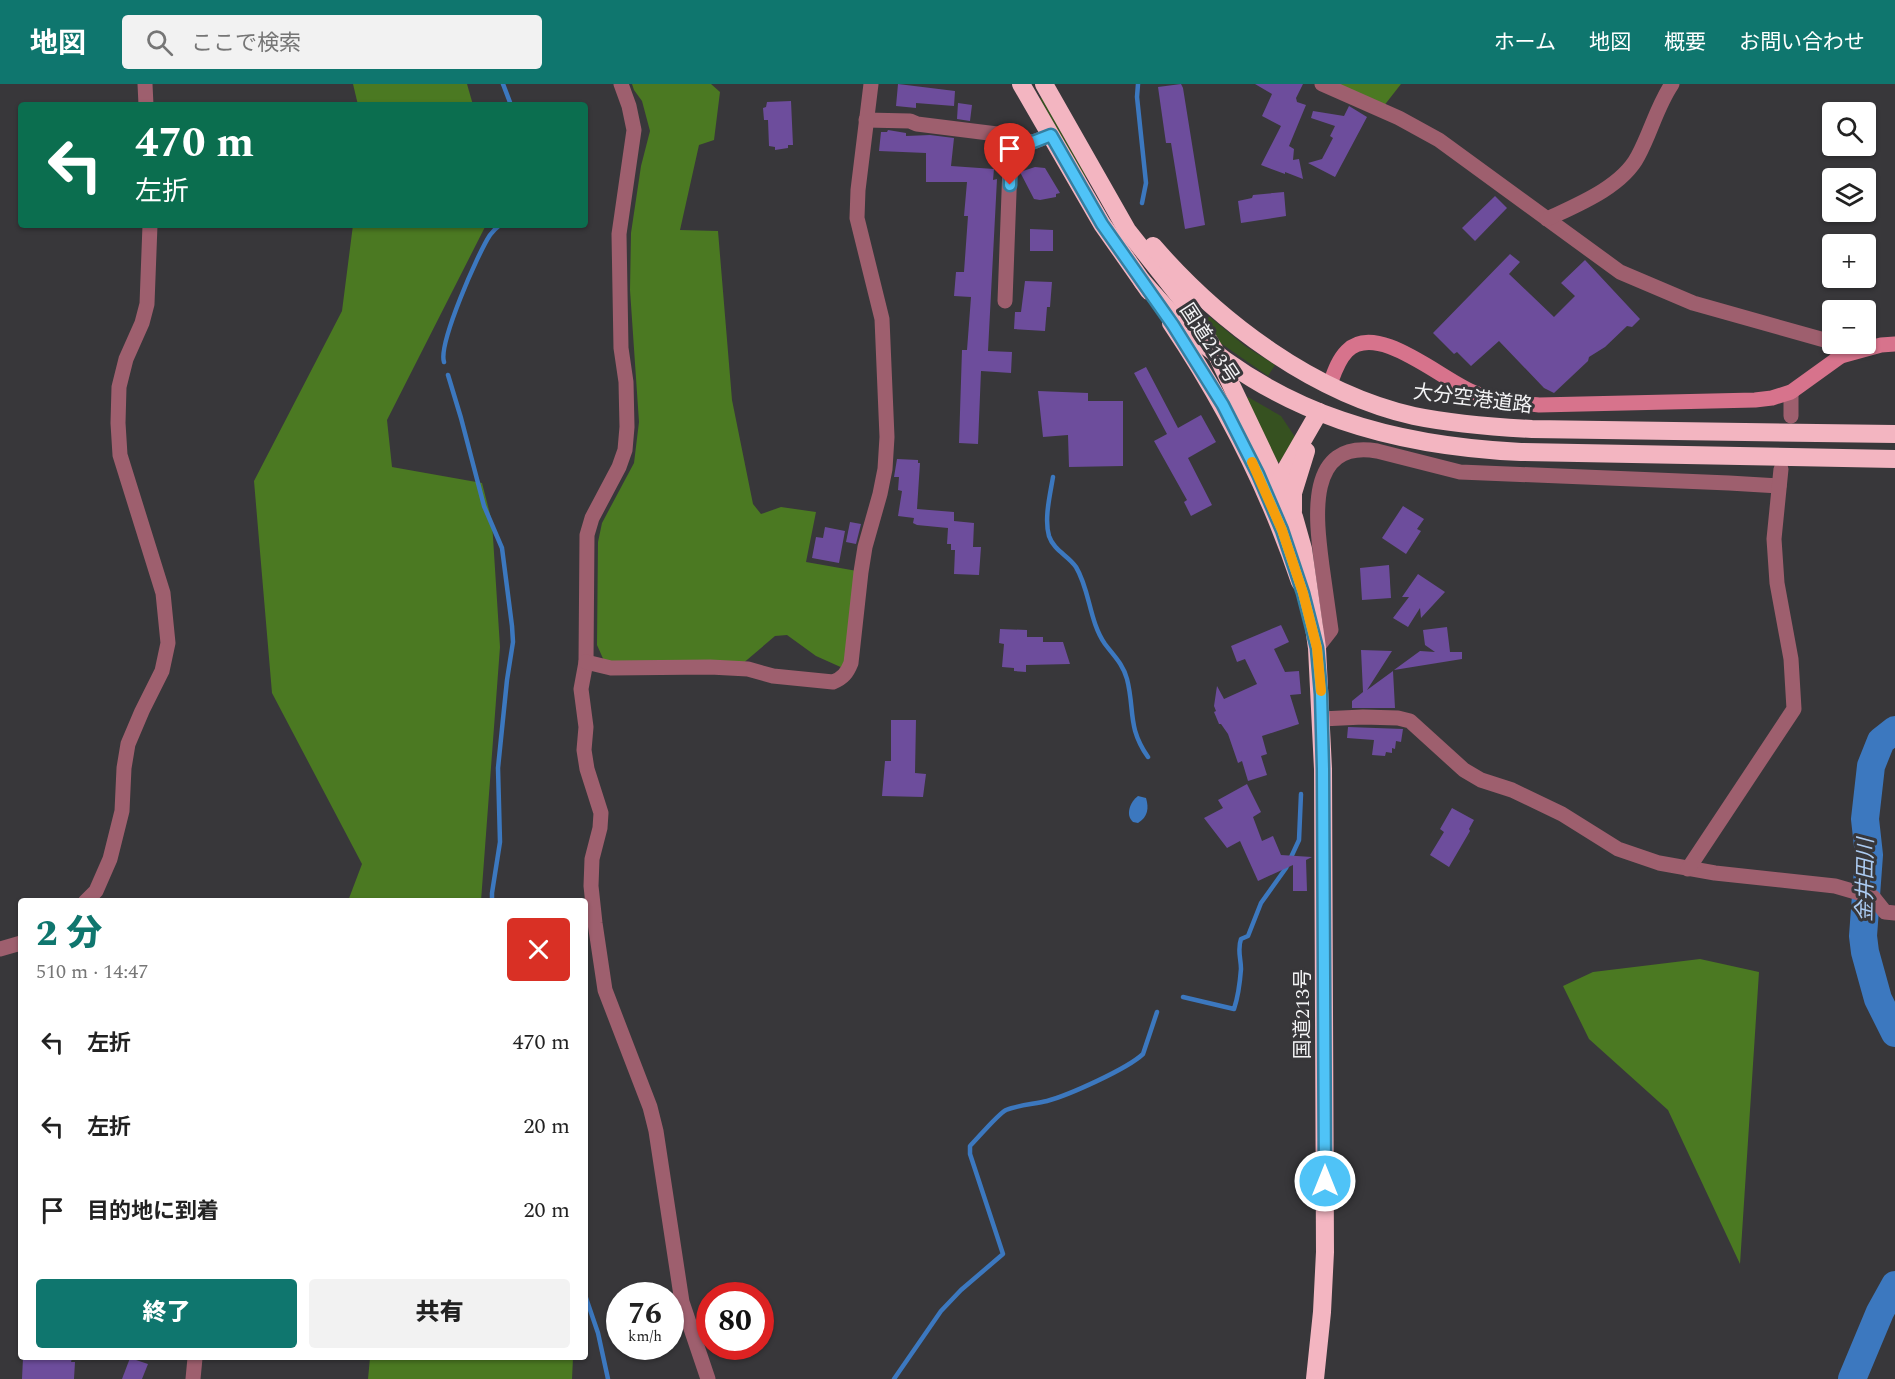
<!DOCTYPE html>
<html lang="ja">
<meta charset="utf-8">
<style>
:root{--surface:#fff;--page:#f2f2f2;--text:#222;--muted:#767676;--accent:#0f766e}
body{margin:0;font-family:Spectral,"Noto Sans JP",serif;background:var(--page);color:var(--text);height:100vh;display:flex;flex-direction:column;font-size:22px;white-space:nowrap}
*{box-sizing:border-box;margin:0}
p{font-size:20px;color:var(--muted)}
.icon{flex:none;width:33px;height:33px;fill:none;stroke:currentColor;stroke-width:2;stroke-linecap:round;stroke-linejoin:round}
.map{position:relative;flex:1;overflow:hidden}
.side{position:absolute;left:18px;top:814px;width:570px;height:462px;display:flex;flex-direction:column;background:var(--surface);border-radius:6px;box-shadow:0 2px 4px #0004}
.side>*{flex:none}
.banner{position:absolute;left:18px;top:18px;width:570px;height:126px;border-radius:6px;box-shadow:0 2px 4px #0004;background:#0b6e4f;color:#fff;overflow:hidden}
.buttons{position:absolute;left:1822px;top:18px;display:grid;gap:12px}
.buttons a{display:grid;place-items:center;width:54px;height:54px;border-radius:6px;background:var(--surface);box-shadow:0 2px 4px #0004;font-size:30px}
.speed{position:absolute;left:606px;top:1198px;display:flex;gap:12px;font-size:30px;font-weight:700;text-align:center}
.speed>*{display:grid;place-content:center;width:78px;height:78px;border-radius:50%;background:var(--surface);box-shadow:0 2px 4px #0004;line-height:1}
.speed small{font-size:15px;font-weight:400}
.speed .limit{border:9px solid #d22;background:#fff;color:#111}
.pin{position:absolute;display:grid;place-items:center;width:51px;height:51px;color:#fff;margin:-62px -26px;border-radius:50% 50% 50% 0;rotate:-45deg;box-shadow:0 0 6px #0007}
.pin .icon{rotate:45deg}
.me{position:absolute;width:66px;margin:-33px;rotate:0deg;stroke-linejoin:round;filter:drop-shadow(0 0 4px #0008)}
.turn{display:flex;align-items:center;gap:21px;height:126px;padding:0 18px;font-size:27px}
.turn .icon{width:78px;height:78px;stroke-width:2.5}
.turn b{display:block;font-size:42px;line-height:51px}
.round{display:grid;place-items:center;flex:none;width:63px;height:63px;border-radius:6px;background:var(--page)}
.headline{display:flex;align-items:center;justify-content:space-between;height:102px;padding:0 18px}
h1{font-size:36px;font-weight:800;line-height:45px;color:var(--accent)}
.primary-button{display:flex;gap:12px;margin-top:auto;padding:12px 18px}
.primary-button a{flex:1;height:69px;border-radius:6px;background:var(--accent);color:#fff;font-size:24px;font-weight:800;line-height:69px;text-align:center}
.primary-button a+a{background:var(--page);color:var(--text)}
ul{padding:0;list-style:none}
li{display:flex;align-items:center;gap:18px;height:84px;padding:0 18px}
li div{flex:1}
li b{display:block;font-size:22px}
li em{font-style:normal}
header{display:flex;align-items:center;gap:36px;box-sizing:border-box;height:84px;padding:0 30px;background:var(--accent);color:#fff}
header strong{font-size:28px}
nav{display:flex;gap:33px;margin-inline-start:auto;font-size:21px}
.search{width:420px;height:54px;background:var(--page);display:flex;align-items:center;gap:15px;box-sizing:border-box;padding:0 21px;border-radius:6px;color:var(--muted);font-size:22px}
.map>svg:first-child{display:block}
.green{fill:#365120}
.forest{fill:#4b7922}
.water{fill:#3c78bf}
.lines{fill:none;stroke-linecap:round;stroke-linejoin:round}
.stream{stroke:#3c78bf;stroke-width:4.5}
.river{stroke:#3c78bf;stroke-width:28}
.building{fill:#6d4d9c}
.street{stroke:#9e5f6e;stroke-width:15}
.secondary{stroke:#d7738c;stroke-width:15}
.highway{stroke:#f3b5c1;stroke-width:18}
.route-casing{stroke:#337fa1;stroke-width:15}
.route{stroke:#4fc3f7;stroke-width:10}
.slow{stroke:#f59e0b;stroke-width:10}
.labels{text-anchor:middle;stroke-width:6;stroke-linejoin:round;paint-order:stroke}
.street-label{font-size:20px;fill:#f3f3f5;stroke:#38373a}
.water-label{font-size:21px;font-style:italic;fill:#accbf1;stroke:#38373a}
</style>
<header>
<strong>地図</strong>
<div class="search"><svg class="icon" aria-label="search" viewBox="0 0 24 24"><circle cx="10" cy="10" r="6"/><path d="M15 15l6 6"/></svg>ここで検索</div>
<nav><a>ホーム</a><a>地図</a><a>概要</a><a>お問い合わせ</a></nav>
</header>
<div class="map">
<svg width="1895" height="1295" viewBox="0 0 1895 1295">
<rect width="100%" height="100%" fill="#38373a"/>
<g class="green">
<polygon points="1042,12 1088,93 1084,93 1040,15"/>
<polygon points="1205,233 1210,233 1245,262 1275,281 1268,292 1216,256 1204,235"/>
<polygon points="1248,313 1281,332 1295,353 1280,378 1275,378 1247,314"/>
</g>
<g class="forest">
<polygon points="353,0 467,0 473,21 358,21"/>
<polygon points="632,0 711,0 720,8 714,56 699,61 680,146 718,147 732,316 753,420 761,430 781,423 816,428 806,478 857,487 845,585 816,572 787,551 775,552 741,581 605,579 597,561 598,458 602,439 634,379 639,338 630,206 631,149 641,82 650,47 642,17 634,6"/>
<polygon points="1333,0 1401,0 1383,23"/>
<polygon points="353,141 486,141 387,336 392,383 482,399 492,438 500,563 481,817 348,817 362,780 272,609 254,397 342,227"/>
<polygon points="1700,875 1759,888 1740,1180 1668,1026 1589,955 1563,902 1593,888"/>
<polygon points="370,1274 573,1274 572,1295 368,1295"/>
</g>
<path class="water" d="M 1138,712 L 1146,714 C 1149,724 1148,733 1138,739 L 1133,738 C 1125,731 1130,718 1138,712 Z"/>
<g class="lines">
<g class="stream">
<polyline points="503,0 511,21"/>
<polyline points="1138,0 1137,13 1146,99 1142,119"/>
<path d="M 444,278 C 438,260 478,169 490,151 C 493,147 496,144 500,141"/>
<polyline points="448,291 461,334 484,422 502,464 512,542 513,558 507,596 498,684 500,758 492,809 492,818"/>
<path d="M 1053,393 C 1050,411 1044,435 1049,452 C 1054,467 1068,471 1076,483 C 1090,506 1089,537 1105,560 C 1114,572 1123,580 1127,595 C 1135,626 1127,643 1148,673"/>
<path d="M 1183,913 L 1234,925 C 1238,913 1240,898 1241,885 C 1241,874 1237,866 1241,855 L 1248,852 L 1261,819 L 1286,784 L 1299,756 L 1301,710"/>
<polyline points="585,1211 598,1249 608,1295"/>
<path d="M 894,1295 L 941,1227 L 961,1206 L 1003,1170 L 970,1070 L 970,1062 C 978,1054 998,1030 1006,1026 C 1018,1021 1035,1020 1047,1017 C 1069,1011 1127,985 1143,970 L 1157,928"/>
</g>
<g class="river">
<polyline points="1895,646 1881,657 1871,682 1865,735 1869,771 1863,852 1865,868 1878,915 1895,949"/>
<polyline points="1852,1295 1880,1228 1895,1201"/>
</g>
</g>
<g class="building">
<polygon points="898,0 955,7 954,22 916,19 916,24 896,22"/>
<polygon points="1181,0 1183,4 1205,141 1185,145 1171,59 1166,59 1158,3"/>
<polygon points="1255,0 1303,0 1296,14 1297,18 1306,21 1289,62 1294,65 1293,76 1299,75 1303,95 1285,88 1285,90 1261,81 1281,42 1262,32 1272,10"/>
<polygon points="791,17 793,61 788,61 788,64 775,66 775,63 769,62 768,36 764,36 763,24 766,23 767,18"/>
<polygon points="958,19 972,21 970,37 957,35"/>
<polygon points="1349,22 1367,33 1335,93 1308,79 1322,75 1333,54 1330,52 1335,42 1311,34 1313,27 1344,32"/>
<polygon points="888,46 906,49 906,52 930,51 954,54 951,82 994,85 993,96 997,95 988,267 1012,268 1011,289 981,287 978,360 959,359 962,266 967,266 971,213 954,212 956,188 964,188 968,132 964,132 967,98 926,98 926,69 879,67 881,48 887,48"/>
<polygon points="1035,83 1045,84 1060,109 1056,110 1056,113 1040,116 1034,115 1020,88"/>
<polygon points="1284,108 1286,132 1241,139 1238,117 1252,114 1253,111"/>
<polygon points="1495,112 1507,124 1475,157 1462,144"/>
<polygon points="1030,145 1053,146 1053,167 1030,167"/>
<polygon points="1510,170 1520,178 1509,190 1554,233 1575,212 1561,199 1585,176 1640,235 1632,243 1627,242 1605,263 1589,273 1588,277 1554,309 1544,304 1499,257 1471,282 1457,268 1454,270 1433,249"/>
<polygon points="1025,197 1052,198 1050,223 1047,223 1045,247 1014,245 1015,228 1021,228"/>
<polygon points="1146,283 1178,344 1201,331 1216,358 1188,374 1212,421 1191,432 1184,418 1187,416 1154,357 1167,350 1134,289"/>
<polygon points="1038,307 1088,309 1088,317 1123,317 1123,382 1069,383 1068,351 1043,353"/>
<polygon points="897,375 918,376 918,379 920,379 917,425 954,428 954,437 974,439 973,463 981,463 979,491 954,490 955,466 951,466 951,460 947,460 948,444 917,441 913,439 914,434 898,432 902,407 898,406 899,393 894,393"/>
<polygon points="1403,422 1424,435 1417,445 1421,447 1406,470 1382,454"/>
<polygon points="850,438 861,440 856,460 846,458"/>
<polygon points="825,443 845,447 839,479 812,474 816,453 823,454"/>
<polygon points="1389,481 1391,514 1362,516 1360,484"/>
<polygon points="1418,490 1445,508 1421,534 1420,524 1408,543 1393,534 1409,513 1402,513"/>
<polygon points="1281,541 1289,558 1274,565 1285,588 1299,587 1301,610 1290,611 1299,640 1262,652 1267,670 1261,672 1267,691 1248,697 1242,677 1238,679 1228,650 1221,640 1219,640 1214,628 1216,627 1214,622 1217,602 1224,615 1257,600 1245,575 1237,578 1231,562"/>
<polygon points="1447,543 1450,568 1462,568 1462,575 1394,586 1420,567 1435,568 1425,561 1423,546"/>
<polygon points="1000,545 1027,546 1027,553 1043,553 1043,558 1063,558 1070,580 1026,581 1026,588 1014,587 1014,584 1002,583 1004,560 999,559"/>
<polygon points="1361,566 1392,567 1367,606 1393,587 1395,624 1352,624 1352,617 1363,608"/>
<polygon points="891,636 916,636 915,689 926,690 923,713 882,712 885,677 891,677"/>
<polygon points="1348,643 1403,645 1401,658 1396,657 1395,665 1392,664 1392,669 1386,668 1385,672 1372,671 1374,656 1347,654"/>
<polygon points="1247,700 1261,728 1253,733 1262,757 1273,752 1281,771 1312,773 1306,776 1307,807 1293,807 1293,781 1258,797 1240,757 1227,764 1204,734 1223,724 1218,716"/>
<polygon points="1452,724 1474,736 1469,745 1470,747 1449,783 1430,771 1444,748 1440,745"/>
<polygon points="23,1274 72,1274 71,1278 75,1278 74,1295 22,1295"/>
<polygon points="130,1274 148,1280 142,1295 122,1295"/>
</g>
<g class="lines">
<g class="street">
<polyline points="145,0 146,21"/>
<polyline points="621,0 629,22 634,46 619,150 621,264 626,298 627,343 625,366 619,383 592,434 587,451 586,578 581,605 586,643 584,666 587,685 601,729 600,744 592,775 591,802 595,839 605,906 650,1023 656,1047 682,1218 708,1295"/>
<polyline points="1322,0 1399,34 1439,56 1620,188 1693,219 1828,257 1841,272"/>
<polyline points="866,36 910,37 917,40 1005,51 1011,55"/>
<path d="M 1547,135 C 1577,121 1622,103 1638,72 C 1651,48 1657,22 1672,0"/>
<polyline points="1005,217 1011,55 1033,58 1051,51"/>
<polyline points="1791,332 1791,308"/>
<path d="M 1317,564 L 1331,546 C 1328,525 1325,503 1322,482 C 1316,436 1305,355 1377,367 L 1460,388 L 1729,399 L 1779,402"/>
<path d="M 586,578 L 611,584 L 710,583 L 748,585 L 773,592 L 833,598 C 843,594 847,589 851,579 L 861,488 L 865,463 L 880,410 L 885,385 L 887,353 L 882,235 L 857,134 L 858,106 L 871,0"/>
<polyline points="1321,635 1363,633 1398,634 1410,637 1464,686 1481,696 1512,706 1562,730 1618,765 1659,779 1715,789 1835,802 1873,813 1885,828 1895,829"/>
<polyline points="1688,785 1794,625 1791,575 1777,499 1774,455 1781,385"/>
<polyline points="85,818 96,807 110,775 122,727 124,684 128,660 142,627 162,587 168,559 163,509 120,371 118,339 119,303 126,275 142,239 147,220 150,141"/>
<polyline points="0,865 21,859"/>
<polyline points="193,1295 195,1274"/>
</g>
<path class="secondary" d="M 1330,300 C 1334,289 1338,276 1347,267 C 1377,236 1443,297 1475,309 C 1495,317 1518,319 1539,321 L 1755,316 L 1772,314 L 1791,308 L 1841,272 L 1881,261 L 1895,260"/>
<g class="highway">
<polyline points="1021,0 1102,140 1149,207"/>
<polyline points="1044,0 1127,146 1191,227 1215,267 1294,433 1303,465 1317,564 1323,685 1325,1168 1322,1228 1315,1295"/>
<path d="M 1153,162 C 1219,238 1313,309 1414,332 C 1453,340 1493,343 1532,345 L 1895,350"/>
<path d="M 1142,197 C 1156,213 1170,229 1185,244 C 1281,331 1394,362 1521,368 L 1895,375"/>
<path d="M 1171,239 C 1226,321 1269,405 1300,498"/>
<polyline points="1277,408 1278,399 1319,328"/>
<polyline points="1293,427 1293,409 1306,367"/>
</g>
</g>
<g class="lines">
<g class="route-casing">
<polyline id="route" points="1010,101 1011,55 1033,58 1051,51 1102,140 1173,241 1223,321 1258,390 1282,446 1303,509 1317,564 1321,610 1323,685 1325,1097"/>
</g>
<use href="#route" class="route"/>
<polyline class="slow" points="1252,378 1282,446 1303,509 1317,564 1321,607"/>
</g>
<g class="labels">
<g class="street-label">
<text transform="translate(1210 259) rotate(57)" y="7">国道213号</text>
<text transform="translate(1473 314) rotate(7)" y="7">大分空港道路</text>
<text transform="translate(1302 930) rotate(-90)" y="7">国道213号</text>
</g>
<g class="water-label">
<text transform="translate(1865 796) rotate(-89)" y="7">金井田川</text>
</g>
</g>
</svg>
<div class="buttons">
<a><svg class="icon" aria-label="search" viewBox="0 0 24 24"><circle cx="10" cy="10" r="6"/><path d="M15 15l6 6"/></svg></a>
<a><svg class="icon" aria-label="layers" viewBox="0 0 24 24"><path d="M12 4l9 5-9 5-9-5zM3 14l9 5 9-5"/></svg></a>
<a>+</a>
<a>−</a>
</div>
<div class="speed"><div>76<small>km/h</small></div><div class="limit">80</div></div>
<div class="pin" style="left:1010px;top:101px;background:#d93025"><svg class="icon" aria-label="arrive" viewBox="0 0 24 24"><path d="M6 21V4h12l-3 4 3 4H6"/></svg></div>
<svg class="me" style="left:1325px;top:1097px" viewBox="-20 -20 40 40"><circle r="17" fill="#4fc3f7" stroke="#fff" stroke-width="3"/><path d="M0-11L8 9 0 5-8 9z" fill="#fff"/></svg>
<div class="banner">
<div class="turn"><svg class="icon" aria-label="left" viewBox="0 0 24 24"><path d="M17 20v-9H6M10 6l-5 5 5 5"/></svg><div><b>470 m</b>左折</div></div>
</div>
<section class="side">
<div class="headline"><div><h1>2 分</h1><p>510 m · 14:47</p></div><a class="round" style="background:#d93025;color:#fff"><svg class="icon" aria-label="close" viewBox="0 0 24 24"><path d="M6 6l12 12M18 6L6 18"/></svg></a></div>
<ul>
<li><svg class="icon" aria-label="left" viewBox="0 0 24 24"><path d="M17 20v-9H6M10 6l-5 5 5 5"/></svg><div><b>左折</b></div><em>470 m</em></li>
<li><svg class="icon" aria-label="left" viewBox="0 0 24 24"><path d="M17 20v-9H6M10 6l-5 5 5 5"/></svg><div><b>左折</b></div><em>20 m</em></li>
<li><svg class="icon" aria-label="arrive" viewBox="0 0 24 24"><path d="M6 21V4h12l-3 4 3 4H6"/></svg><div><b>目的地に到着</b></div><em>20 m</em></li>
</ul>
<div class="primary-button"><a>終了</a><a>共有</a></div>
</section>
</div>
